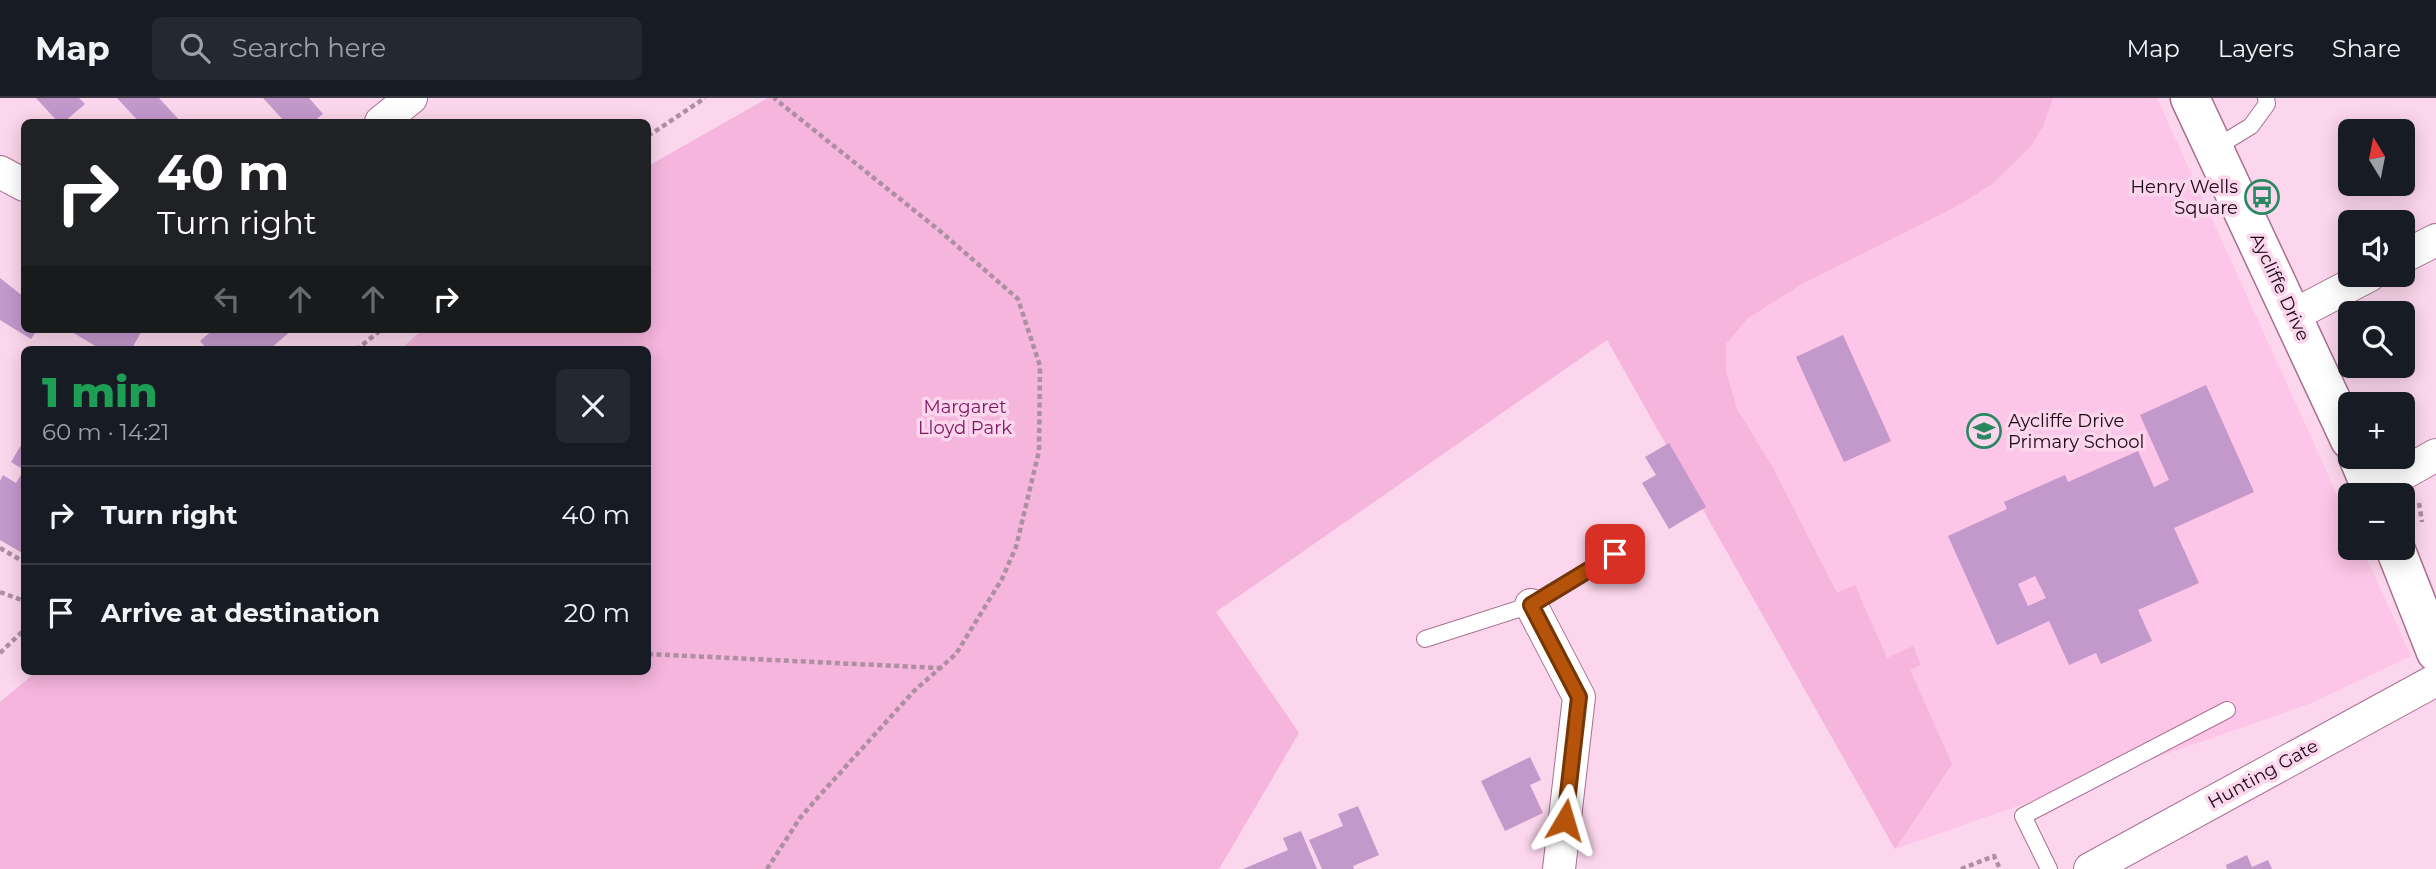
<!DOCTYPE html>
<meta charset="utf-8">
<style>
:root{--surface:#171b24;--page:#242831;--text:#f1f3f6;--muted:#9ea1a6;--line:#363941}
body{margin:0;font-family:Montserrat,sans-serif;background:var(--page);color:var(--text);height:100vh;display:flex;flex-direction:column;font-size:26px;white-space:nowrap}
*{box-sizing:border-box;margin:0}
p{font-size:23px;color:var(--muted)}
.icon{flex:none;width:38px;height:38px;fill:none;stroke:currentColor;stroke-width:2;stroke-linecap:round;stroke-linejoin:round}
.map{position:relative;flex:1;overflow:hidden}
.drawer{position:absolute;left:21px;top:248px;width:630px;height:329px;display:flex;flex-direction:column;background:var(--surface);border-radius:10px;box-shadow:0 4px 18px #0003}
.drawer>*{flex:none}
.guide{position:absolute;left:21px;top:21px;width:630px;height:214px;border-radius:10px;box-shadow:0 4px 18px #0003;background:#202124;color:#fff;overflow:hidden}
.needle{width:46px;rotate:350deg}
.buttons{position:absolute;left:2338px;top:21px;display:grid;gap:14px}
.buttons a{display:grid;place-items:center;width:77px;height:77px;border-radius:10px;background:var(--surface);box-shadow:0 4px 18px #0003;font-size:35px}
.pin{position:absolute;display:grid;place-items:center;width:60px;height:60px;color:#fff;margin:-30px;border-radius:14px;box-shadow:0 4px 10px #0006}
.me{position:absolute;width:77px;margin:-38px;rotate:7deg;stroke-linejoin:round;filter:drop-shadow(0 0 5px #0008)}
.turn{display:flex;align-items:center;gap:24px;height:147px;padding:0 21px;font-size:32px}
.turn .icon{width:91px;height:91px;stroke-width:2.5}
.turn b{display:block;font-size:49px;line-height:60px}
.lanes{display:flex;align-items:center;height:66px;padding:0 21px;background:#0003;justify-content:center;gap:35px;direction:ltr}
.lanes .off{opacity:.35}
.round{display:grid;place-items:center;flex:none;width:74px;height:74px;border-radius:10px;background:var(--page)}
.headline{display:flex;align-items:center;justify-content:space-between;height:119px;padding:0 21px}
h1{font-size:42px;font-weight:800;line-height:52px;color:#1e9e55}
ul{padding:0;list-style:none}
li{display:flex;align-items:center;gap:21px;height:98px;padding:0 21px;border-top:2px solid var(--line)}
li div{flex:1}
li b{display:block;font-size:26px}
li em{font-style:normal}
header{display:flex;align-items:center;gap:42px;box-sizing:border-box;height:98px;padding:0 35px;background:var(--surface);border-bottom:2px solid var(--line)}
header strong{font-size:33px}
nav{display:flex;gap:38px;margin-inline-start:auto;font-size:24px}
.search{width:490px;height:63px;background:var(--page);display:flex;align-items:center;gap:18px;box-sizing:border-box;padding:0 24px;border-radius:10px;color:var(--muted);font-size:26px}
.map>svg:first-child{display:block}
.built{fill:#fdc5e7}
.green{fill:#f5b5dd}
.building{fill:#c398cb;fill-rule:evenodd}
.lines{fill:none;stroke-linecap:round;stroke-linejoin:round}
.lane-casing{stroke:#a76f93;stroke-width:18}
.street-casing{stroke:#a76f93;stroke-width:34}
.secondary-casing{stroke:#a76f93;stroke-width:41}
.path{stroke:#ae8ea1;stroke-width:4.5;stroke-dasharray:5 3.5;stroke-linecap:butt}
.lane{stroke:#fff;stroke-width:16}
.street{stroke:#fff;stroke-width:32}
.secondary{stroke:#fff;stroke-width:38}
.route-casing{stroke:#753606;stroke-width:18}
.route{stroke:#b45309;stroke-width:12}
.labels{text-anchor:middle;stroke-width:7;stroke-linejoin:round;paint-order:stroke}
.poi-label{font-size:18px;fill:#1b0614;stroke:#fcd6ec;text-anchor:end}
.street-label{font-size:18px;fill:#1b0614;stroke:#fcd6ec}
.park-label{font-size:18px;fill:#7e1462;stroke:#fcd6ec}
</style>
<header>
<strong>Map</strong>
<div class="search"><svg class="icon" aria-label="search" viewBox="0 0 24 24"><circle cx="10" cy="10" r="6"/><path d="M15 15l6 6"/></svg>Search here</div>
<nav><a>Map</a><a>Layers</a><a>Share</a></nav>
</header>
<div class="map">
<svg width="2436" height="771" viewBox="0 0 2436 771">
<rect width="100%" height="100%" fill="#fcd6ec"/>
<polygon class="built" points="1935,0 2157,0 2350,425 2350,450 2362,450 2411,558 2309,606 1895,751 1607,241"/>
<polygon class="green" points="768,0 2053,0 2043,28 2031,48 1992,86 1957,108 1800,187 1747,221 1726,246 1726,273 1737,311 1772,368 1837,495 1855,487 1887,560 1913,548 1921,567 1910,572 1952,666 1895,751 1607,242 1216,514 1299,635 1219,771 0,771 0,604 36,574 648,574 648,252 400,252 423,231 648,231 648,68"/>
<g class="building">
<polygon points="36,0 79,0 85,6 64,24 58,24"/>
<polygon points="117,0 159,0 181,24 139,24"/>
<polygon points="263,0 309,0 323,16 313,24 285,24"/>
<polygon points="0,180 24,199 24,231 38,231 31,241 0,222"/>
<polygon points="67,231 143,231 131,252 102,252"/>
<polygon points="214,231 237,233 293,231 269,252 254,252 251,249 247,252 208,252 200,243"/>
<polygon points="1843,237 1891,343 1844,364 1796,259"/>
<path d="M 2206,287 L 2254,394 L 2174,430 L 2199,485 L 2138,512 L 2152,543 L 2101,566 L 2096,555 L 2069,567 L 2049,523 L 1997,547 L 1948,438 L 2007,411 L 2004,404 L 2065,377 L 2068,384 L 2138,353 L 2154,389 L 2169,382 L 2140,317 ZM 2035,478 L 2046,500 L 2028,508 L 2018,486 Z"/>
<polygon points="24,342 24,456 0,442 0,383 3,377 16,385 24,372 11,364"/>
<polygon points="1669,345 1706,409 1669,431 1642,385 1656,377 1645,359"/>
<polygon points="1530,659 1541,682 1530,687 1543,715 1505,733 1481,683"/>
<polygon points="1358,708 1379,757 1353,768 1354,771 1322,771 1309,742 1343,728 1338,716"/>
<polygon points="1301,733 1317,771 1243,771 1288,752 1283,740"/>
<polygon points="2247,757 2252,769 2268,762 2272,771 2227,771 2226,767"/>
</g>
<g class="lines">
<g class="lane-casing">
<g id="lane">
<polyline points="2215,50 2251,28 2267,6 2266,0"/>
<polyline points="1425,541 1531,507 1615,456"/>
<polyline points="2049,771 2023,718 2227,612"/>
</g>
</g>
<g class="street-casing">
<g id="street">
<polyline points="381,24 411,0"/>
<polyline points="0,74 24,87"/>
<polyline points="2403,159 2436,142"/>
<polyline points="2294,217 2370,177"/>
<polyline points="2373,393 2436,357"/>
<polyline points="1531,507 1579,599 1559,771"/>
<polyline points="2090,771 2436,582"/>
</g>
</g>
<g class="secondary-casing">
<g id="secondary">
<polyline points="2190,0 2350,342"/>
<polyline points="2358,359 2374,397"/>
<polyline points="2395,450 2436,554"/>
</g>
</g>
<g class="path">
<polyline points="648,38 705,0"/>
<polyline points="356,252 382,231"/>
<polyline points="2419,405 2422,424"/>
<polyline points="0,450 24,464"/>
<polyline points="0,494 24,503"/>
<polyline points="0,555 24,532"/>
<polyline points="648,556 939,570"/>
<polyline points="767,771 800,720 820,697 914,593 956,556 1002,481 1016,449 1039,353 1040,268 1018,201 940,133 774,0"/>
<polyline points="1961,771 1994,758 2000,771"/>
</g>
<use href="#lane" class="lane"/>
<use href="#street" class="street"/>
<use href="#secondary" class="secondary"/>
</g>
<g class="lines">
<g class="route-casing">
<polyline id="route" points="1565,722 1579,599 1531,507 1615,456"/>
</g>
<use href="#route" class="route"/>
</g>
<defs>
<g id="bus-ring" transform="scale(1.75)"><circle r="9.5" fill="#fcd6ec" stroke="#298861" stroke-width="1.5"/><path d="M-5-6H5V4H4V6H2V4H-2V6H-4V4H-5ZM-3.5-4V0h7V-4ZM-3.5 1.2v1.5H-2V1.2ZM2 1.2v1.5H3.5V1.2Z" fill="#298861"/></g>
<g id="school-ring" transform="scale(1.75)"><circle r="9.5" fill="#fcd6ec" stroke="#298861" stroke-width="1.5"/><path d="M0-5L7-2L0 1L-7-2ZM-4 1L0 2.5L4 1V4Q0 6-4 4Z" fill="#298861"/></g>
</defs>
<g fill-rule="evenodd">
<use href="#bus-ring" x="2262" y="99"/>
<use href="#school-ring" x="1984" y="333"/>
</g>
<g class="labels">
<g class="poi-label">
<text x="2238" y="95">Henry Wells<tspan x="2238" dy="21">Square</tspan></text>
<text x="2008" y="329" text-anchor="start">Aycliffe Drive<tspan x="2008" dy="21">Primary School</tspan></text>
</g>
<g class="street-label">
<text transform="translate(2280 189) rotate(65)" y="6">Aycliffe Drive</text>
<text transform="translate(2263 676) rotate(-29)" y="6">Hunting Gate</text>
</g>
<g class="park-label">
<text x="965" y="315">Margaret<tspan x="965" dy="21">Lloyd Park</tspan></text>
</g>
</g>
</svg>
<div class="buttons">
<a><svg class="needle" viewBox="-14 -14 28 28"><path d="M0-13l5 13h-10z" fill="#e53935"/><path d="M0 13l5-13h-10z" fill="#9ea1a6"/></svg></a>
<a><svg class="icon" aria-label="sound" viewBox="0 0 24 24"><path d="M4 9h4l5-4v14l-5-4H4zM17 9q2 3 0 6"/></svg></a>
<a><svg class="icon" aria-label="search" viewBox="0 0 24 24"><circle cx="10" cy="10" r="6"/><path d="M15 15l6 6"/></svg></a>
<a>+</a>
<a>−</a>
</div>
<div class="pin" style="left:1615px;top:456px;background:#d93025"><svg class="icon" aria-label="arrive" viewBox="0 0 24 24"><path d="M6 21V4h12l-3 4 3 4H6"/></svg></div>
<svg class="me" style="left:1565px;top:722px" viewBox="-20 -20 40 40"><path d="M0-17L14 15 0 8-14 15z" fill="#b45309" stroke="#fff" stroke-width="4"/></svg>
<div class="guide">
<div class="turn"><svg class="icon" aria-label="right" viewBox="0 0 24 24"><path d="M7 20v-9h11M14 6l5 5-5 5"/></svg><div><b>40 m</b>Turn right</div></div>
<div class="lanes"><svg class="icon off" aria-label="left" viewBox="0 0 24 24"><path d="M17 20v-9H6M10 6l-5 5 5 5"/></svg><svg class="icon off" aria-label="ahead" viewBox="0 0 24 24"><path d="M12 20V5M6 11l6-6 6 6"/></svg><svg class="icon off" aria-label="ahead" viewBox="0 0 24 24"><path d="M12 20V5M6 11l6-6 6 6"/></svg><svg class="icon" aria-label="right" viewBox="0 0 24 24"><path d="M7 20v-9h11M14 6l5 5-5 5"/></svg></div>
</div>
<section class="drawer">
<div class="headline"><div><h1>1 min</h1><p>60 m · 14:21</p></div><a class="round"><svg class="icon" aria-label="close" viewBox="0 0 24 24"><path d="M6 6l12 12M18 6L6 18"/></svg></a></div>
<ul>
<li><svg class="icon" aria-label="right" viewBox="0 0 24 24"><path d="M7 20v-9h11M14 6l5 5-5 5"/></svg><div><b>Turn right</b></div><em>40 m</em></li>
<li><svg class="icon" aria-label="arrive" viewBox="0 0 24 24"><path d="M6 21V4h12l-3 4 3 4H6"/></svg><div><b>Arrive at destination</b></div><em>20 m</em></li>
</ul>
</section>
</div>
